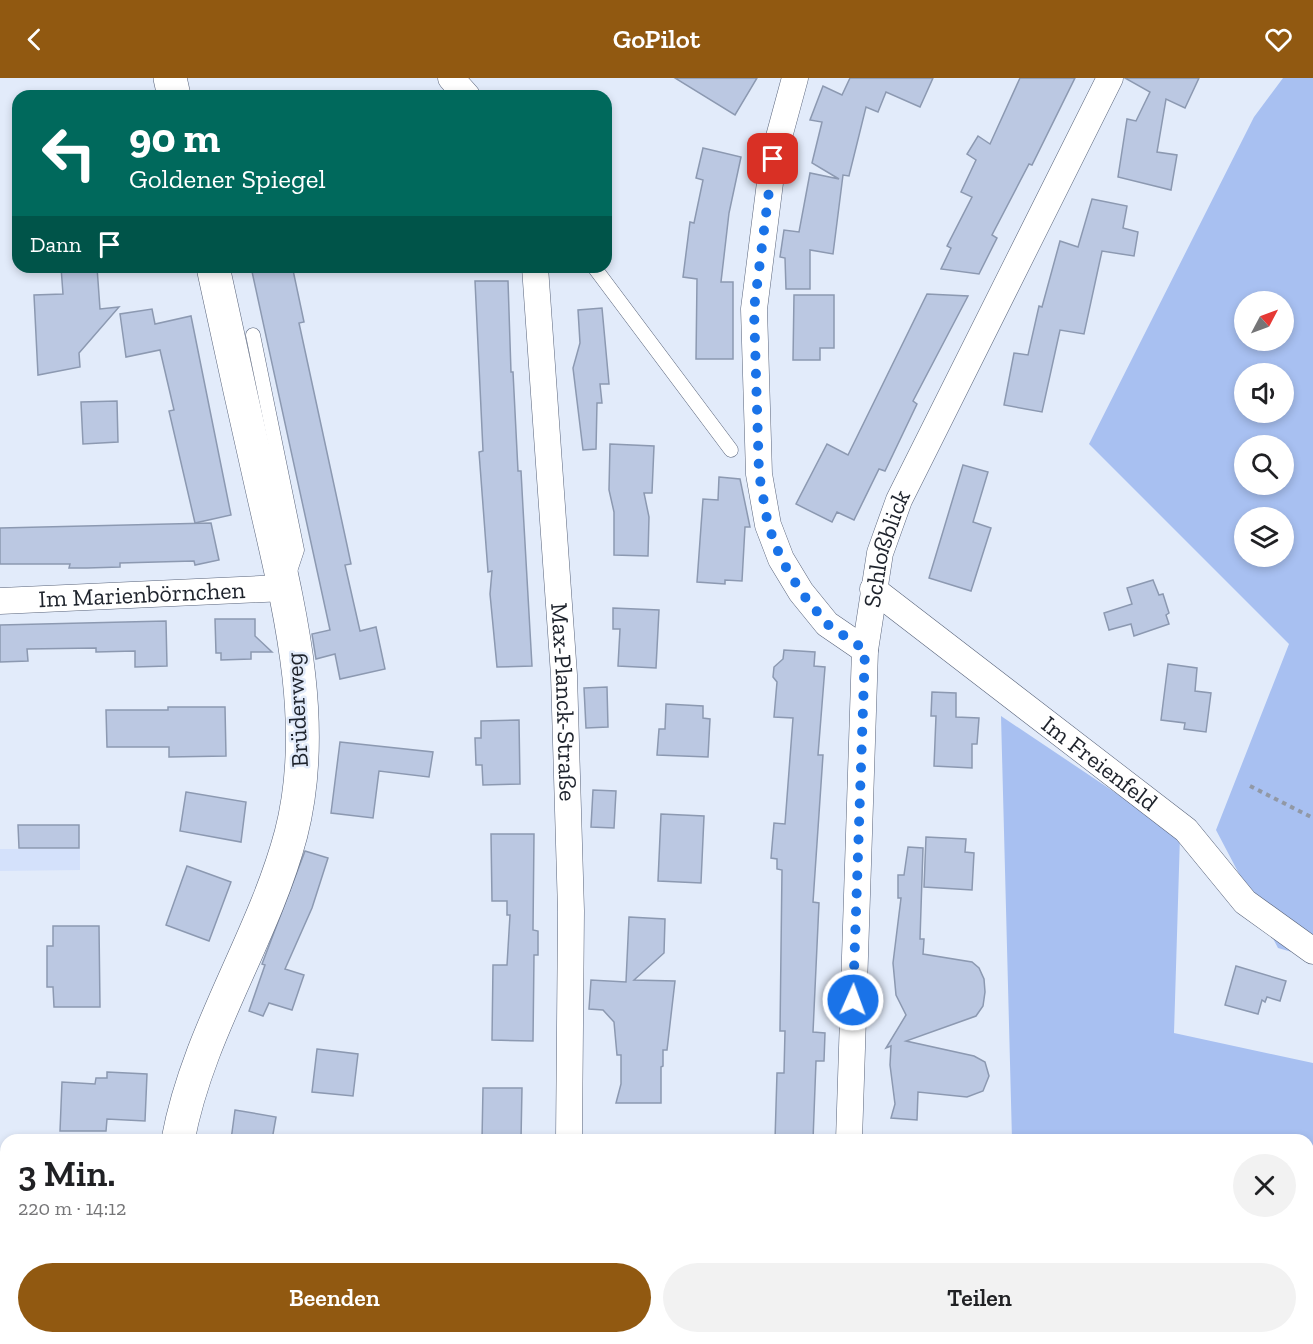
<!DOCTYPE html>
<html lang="de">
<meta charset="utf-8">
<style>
:root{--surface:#fff;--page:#f2f2f2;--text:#202124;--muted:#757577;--accent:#915911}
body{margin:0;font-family:"Zilla Slab",serif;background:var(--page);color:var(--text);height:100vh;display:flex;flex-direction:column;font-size:22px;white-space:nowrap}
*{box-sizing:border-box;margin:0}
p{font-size:20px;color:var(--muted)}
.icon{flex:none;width:33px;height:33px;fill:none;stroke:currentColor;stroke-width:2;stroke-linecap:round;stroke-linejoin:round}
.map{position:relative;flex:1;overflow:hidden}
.details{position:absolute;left:0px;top:1056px;width:1314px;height:210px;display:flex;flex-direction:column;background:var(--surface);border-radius:18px 18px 0 0;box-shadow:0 3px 9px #0003}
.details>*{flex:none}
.banner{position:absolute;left:12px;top:12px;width:600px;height:183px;border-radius:18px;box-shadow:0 3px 9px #0003;background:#00695c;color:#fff;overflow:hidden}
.needle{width:39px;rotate:49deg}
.tools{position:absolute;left:1234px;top:213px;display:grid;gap:12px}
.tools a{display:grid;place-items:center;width:60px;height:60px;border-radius:50%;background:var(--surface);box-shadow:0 3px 9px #0003;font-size:30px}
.pin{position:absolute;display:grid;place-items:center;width:51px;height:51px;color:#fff;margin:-26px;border-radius:12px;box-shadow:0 3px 9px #0006}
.me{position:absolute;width:66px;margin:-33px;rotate:2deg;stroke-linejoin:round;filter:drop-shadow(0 0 4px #0008)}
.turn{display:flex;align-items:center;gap:21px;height:126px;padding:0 18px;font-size:27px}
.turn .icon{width:78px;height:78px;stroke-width:2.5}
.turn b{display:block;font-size:42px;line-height:51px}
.then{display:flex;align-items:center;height:57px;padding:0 18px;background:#0003;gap:12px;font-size:22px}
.round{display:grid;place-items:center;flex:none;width:63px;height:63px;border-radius:32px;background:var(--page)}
.overview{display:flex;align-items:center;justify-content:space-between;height:102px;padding:0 18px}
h1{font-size:36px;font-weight:600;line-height:45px}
.action{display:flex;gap:12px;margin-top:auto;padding:12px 18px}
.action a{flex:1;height:69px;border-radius:36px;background:var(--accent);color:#fff;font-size:24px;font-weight:600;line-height:69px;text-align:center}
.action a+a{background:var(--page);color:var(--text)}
header{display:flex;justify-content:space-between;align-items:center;height:78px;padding:0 18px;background:var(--accent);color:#fff;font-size:27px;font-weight:600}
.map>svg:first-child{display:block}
.built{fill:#d4e1fb}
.green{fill:#a8c0f1;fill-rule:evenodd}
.building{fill:#bbc8e2;stroke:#8c99b1;stroke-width:1.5}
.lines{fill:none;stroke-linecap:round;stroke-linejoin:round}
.service-casing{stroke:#59647b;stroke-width:15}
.minor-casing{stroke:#59647b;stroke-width:27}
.tertiary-casing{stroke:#59647b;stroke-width:34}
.path{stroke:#9198a5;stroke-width:4;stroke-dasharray:4.5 4.5;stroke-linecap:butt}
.service{stroke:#fff;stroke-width:14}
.minor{stroke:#fff;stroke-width:26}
.tertiary{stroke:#fff;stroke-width:33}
.route{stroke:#1a73e8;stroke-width:10;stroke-dasharray:0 18}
.labels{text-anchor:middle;stroke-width:5;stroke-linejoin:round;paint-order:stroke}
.street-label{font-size:24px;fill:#1e232c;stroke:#e2ebfa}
</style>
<header><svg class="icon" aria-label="back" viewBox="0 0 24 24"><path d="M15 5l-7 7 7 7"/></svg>GoPilot<svg class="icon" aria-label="heart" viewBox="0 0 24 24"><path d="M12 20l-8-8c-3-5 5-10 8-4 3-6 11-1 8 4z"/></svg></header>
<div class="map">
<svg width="1313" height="1266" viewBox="0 0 1313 1266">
<rect width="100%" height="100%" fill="#e2ebfa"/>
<polygon class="built" points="0,771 80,771 80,792 0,793"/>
<g class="green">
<path d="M 1283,0 L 1313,0 L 1313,880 L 1278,870 L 1216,752 L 1289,566 L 1089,366 L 1254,39 ZM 1245,224 L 1284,224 L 1284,262 L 1245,262 ZM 1245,296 L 1284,296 L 1284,334 L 1245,334 ZM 1245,368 L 1284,368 L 1284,406 L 1245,406 ZM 1245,440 L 1284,440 L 1284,478 L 1245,478 Z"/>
<polygon points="1001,638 1180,758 1174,955 1313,985 1313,1266 984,1266 989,1260 1308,1260 1308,1062 1012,1062"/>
</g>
<g class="building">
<polygon points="675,0 757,0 735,37"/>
<polygon points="850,0 933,0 920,29 886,14 878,34 866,29 849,98 843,97 833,176 810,172 810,211 786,211 785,180 780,179 784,152 799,154 810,95 839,101 812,85 822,44 810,42 823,8 842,17"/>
<polygon points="1020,0 1075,0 1032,87 1029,86 992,157 997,160 979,196 941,191 951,170 947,168 972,119 961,114 976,82 967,76 978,58 990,66"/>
<polygon points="1125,0 1199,0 1185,30 1166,21 1157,74 1177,77 1171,112 1118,99 1127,41 1136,43 1150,14"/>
<polygon points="703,70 741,79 729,135 721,204 733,204 733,281 696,281 697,201 683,199 690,144 694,145 703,102 696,100"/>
<polygon points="1092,121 1127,128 1123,150 1138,154 1134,178 1102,173 1084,256 1060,252 1042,334 1004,327 1014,275 1028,277 1039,228 1042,229 1060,163 1078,169"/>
<polygon points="61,189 97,189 100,231 119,229 79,275 80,289 38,297 34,217 63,216"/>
<polygon points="251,189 287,189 288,194 293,192 304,244 299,245 347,467 351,486 345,487 360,553 376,549 385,591 340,601 335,576 316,581 312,556 330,552"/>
<polygon points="475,203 508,203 511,294 513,294 518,393 521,393 523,430 532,588 497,589 490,516 492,493 488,494 479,374 483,373"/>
<polygon points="927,216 968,218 913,323 917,326 885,393 879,391 854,442 837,434 832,444 796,426 827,366 848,377"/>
<polygon points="794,217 834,217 834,270 820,270 820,282 793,282"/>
<polygon points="602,230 609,306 600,306 602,325 597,325 596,371 583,372 573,290 580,265 578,232"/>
<polygon points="152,231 155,246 191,238 231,437 195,445 169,333 174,332 160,272 126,279 120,236"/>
<polygon points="117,323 118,364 83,366 81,324"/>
<polygon points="610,366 654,368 652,415 644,415 649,439 648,478 614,477 614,434 609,412"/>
<polygon points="963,387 988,394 973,444 991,450 971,513 929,500"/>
<polygon points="719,399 740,401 750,449 745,449 742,503 725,502 725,506 697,504 703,421 718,422"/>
<polygon points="211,445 219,482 195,487 194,483 120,485 120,489 87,490 69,490 70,486 0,486 0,450"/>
<polygon points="1153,502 1159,517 1163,516 1169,535 1166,537 1169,546 1134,558 1131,546 1109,552 1104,535 1132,526 1127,510"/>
<polygon points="613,530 659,532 656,590 618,588 620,551 613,551"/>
<polygon points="215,541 255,541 255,558 272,574 251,574 251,581 221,582 221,575 216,575"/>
<polygon points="166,543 167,588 135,589 135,573 96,574 96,570 27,571 28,583 0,584 0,547"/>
<polygon points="784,572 815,574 814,588 825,589 818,677 823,677 813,824 819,825 813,954 825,955 824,983 816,983 813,1062 775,1062 777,995 784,995 785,953 780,953 782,792 777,791 777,781 771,780 774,745 785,746 793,640 774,639 777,604 773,599 774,589 783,581"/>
<polygon points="1168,586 1197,590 1195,613 1211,615 1206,654 1184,651 1185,645 1161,642"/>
<polygon points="607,609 608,649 586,650 584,610"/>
<polygon points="932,614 956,615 956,639 979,640 977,666 972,666 972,690 934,688 936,638 931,638"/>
<polygon points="666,626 703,628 703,640 710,641 708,679 657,677 659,651 665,651"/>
<polygon points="168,629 225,629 226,678 169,679 169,669 107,669 106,632 168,632"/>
<polygon points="519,642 520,706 483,707 482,687 476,687 475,660 481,660 481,643"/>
<polygon points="340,664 433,674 429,699 379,693 373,740 331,735"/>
<polygon points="593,712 616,713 614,750 591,749"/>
<polygon points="186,714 246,724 241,764 180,753"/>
<polygon points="661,736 704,738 701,805 658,803"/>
<polygon points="18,747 79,747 79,770 19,770"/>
<polygon points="491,756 534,756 533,852 538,853 538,877 534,877 533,963 492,962 493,887 507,887 510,837 507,837 507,823 492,823"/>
<polygon points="926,759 966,761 965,774 974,775 972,812 924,809"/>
<polygon points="908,769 923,770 920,861 924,861 923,876 972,884 979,890 984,901 985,914 983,928 976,938 906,963 974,978 985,984 989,998 983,1013 967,1019 918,1014 917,1042 891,1040 895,1026 890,987 891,968 886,970 906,937 896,917 893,885 901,820 898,820 898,797 904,797"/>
<polygon points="305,773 328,780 312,830 285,891 304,897 292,932 269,925 263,938 249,933 265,887 262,886"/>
<polygon points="187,788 231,804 209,863 166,847"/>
<polygon points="629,839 665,841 664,875 634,902 675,903 667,972 663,972 663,988 661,989 661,1025 616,1025 621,1006 621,977 617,977 614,944 603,932 589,931 591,902 626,904"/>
<polygon points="53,848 99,848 100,929 54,929 53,909 47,909 47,868 53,868"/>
<polygon points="1236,888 1286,903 1280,923 1267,919 1265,924 1262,922 1258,936 1225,927"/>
<polygon points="317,971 358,976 353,1018 312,1014"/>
<polygon points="107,994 147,996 145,1043 107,1041 106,1053 60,1053 62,1004 95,1006 96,1000 107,1000"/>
<polygon points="483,1010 522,1010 521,1062 482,1062"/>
<polygon points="235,1032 276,1039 272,1062 231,1062"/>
</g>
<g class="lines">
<g class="service-casing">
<g id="service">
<polyline points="594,189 731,372"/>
<polyline points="253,257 297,472 289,496"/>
</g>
</g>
<g class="minor-casing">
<g id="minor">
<polyline points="451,0 467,18"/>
<polyline points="795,0 773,81 754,231 759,396 768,447 781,481 801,514 827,546 865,572"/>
<path id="s1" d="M 535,189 L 564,597 L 571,833 L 569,1062"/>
<path id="s2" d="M 873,511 L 1186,752 L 1245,824 L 1313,873"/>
<path id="s3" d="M 0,523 L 284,510"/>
<path id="s4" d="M 849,1062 L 865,572 L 880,475 L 899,422 L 1110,0"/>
<polyline points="567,1260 567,1266"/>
<polyline points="847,1260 847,1266"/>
</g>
</g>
<g class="tertiary-casing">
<g id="tertiary">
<polyline points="170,0 174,18"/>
<path d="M 178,1062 C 198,954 263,861 291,756 C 320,644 288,525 263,415 C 246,340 229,264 213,189"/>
<polyline points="159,1266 159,1260"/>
</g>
</g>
<polyline class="path" points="1250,708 1313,740"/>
<use href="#service" class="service"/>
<use href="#minor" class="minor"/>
<use href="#tertiary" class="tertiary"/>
</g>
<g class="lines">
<polyline class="route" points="773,81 754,231 759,396 768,447 781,481 801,514 827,546 865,572 853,922"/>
</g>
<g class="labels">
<g class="street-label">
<text dy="8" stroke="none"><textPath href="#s4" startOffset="594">Schloßblick</textPath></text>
<text dy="8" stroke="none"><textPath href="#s3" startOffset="142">Im Marienbörnchen</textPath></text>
<text dy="8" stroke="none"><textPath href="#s1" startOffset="436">Max-Planck-Straße</textPath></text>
<text transform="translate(297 632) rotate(-93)" y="8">Brüderweg</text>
<text dy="8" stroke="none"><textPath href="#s2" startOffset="286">Im Freienfeld</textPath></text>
</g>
</g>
</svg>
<div class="tools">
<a><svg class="needle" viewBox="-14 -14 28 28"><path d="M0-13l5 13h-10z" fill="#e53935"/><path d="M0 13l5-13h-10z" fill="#757577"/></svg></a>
<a><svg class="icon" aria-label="sound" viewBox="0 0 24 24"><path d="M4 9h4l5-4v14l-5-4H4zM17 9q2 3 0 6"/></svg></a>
<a><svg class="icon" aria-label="search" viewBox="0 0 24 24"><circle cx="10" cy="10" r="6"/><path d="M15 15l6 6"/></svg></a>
<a><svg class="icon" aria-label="layers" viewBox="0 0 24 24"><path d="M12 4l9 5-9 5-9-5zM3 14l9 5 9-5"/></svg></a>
</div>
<div class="pin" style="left:773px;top:81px;background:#d93025"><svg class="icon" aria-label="arrive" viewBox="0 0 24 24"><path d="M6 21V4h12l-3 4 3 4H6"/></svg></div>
<svg class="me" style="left:853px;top:922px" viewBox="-20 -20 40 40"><circle r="17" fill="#1a73e8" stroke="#fff" stroke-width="3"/><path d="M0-11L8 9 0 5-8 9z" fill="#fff"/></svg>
<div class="banner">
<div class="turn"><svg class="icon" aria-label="left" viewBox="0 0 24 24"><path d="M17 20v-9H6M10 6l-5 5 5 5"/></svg><div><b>90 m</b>Goldener Spiegel</div></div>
<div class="then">Dann<svg class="icon" aria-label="arrive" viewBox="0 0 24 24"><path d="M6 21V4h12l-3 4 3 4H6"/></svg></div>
</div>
<section class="details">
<div class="overview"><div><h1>3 Min.</h1><p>220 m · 14:12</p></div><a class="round"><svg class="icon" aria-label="close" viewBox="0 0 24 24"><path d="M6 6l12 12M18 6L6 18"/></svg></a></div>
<div class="action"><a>Beenden</a><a>Teilen</a></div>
</section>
</div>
